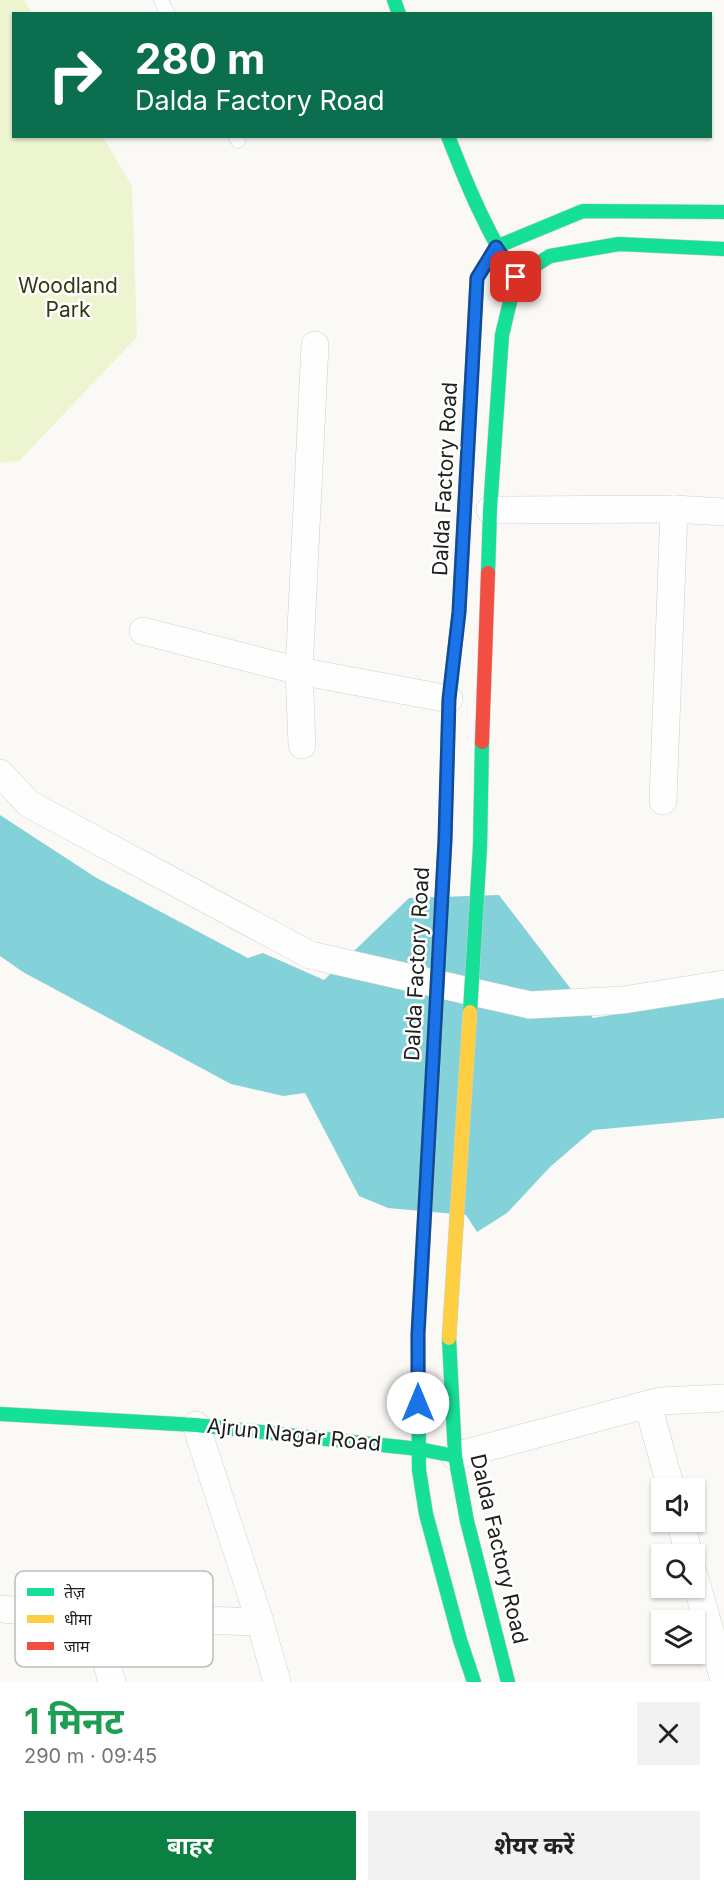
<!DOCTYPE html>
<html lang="hi">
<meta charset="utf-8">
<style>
:root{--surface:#fff;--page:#f2f2f2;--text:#222;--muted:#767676;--accent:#0b8043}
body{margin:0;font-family:Inter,"Noto Sans Devanagari",sans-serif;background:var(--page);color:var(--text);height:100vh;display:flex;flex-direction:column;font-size:22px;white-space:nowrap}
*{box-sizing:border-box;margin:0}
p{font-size:20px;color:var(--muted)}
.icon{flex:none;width:33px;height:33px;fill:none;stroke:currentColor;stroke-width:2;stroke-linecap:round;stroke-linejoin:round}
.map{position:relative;height:1682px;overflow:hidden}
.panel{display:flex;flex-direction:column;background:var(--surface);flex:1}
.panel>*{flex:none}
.guide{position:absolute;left:12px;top:12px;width:700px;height:126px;border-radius:0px;box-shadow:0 2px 4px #0004;background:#0b6e4f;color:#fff;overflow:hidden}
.buttons{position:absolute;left:651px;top:1478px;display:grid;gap:12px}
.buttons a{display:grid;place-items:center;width:54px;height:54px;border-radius:0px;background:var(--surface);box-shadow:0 2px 4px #0004;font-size:30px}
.pin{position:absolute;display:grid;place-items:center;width:51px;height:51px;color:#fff;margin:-26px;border-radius:12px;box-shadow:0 3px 9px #0006}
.me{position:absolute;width:66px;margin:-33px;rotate:0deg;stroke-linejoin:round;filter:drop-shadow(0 0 4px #0008)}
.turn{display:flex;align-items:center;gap:21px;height:126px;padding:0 24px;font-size:27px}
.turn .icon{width:78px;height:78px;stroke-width:2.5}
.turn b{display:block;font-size:42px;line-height:51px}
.round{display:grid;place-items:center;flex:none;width:63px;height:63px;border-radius:0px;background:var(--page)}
.overview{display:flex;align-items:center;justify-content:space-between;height:102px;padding:0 24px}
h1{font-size:36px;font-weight:700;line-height:45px;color:#1e9e55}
.action{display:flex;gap:12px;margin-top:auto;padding:12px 24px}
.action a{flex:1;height:69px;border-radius:0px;background:var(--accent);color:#fff;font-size:24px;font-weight:700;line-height:69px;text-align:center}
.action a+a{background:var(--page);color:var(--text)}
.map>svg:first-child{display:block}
.green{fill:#ecf5cf}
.water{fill:#83d2d9}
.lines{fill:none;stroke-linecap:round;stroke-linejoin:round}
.lane-casing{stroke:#d1cfcd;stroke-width:15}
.street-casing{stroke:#d1cfcd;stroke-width:28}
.fast-casing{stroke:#d1cfcd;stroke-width:15}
.jam-casing{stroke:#d1cfcd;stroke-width:15}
.lane{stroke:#fefefe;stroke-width:14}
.street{stroke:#fefefe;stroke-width:27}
.fast{stroke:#16e098;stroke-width:14}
.jam{stroke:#f24e42;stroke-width:14}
.fast-bridge-casing{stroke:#d1cfcd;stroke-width:15;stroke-linecap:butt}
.slow-bridge-casing{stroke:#d1cfcd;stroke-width:15;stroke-linecap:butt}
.fast-bridge{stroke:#16e098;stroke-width:14}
.slow-bridge{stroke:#ffcf43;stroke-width:14}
.route-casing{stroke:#114b97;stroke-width:15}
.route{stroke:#1a73e8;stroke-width:10}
.labels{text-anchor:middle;stroke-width:5;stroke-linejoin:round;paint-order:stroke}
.park-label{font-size:21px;fill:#313a10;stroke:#fff}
.street-label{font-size:21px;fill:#1e1e1c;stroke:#fff}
.key{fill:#fff;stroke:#bcbcbb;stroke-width:1.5}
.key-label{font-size:16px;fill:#1e1e1c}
</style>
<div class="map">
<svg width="724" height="1682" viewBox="0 0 724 1682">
<rect width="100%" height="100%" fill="#fbf9f6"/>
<polygon class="green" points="0,0 24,0 32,13 14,14 14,136 103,137 132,186 137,337 19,461 0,463"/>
<polygon class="water" points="0,815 95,877 248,958 263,953 324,980 409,898 499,895 593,1018 724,997 724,1118 593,1130 550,1167 507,1213 477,1232 466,1215 388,1208 359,1196 305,1093 283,1096 231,1084 23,972 0,956"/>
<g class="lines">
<g class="lane-casing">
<g id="lane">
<polyline points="161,0 168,14"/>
<polyline points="235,136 238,141"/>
</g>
</g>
<g class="street-casing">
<g id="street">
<polyline points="490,510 674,509 724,512"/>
<polyline points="143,631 299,671 449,699"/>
<polyline points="302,745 299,671 315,345"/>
<polyline points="0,773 29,804 310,955 530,1005 623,1000 724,984"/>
<polyline points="663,801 674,509"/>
<polyline points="648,1405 671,1488"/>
<polyline points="196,1425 260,1622"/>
<polyline points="455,1456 660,1401 724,1398"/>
<polyline points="680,1521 689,1554"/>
<polyline points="694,1575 724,1680"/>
<polyline points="0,1609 108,1617 260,1622 277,1682"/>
<polyline points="93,1616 112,1682"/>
</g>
</g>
<g class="fast-casing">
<g id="fast">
<polyline points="394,0 399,14"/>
<path d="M 448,136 C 467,185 487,233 516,277 L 502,335 L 490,510 L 488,573"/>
<polyline points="496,247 583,211 724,212"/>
<polyline points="516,277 550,256 619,244 724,249"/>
<polyline points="445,839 449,699 459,612 477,278 496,247"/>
<polyline points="480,847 482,742"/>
<polyline points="418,1334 419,1470 426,1514 460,1640 474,1682"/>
<polyline points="449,1338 455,1456 467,1521 508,1682"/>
<polyline points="0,1414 196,1425 419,1449 455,1456"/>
</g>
</g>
<g class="jam-casing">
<polyline id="jam" points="482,742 488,573"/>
</g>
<use href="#lane" class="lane"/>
<use href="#street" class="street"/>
<use href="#fast" class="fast"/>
<use href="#jam" class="jam"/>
<g class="fast-bridge-casing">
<g id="fast-bridge">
<polyline points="470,1012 480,847"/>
<polyline points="433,1067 445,839"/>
</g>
</g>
<g class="slow-bridge-casing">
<g id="slow-bridge">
<polyline points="418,1334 433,1067"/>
<polyline points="449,1338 470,1012"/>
</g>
</g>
<use href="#fast-bridge" class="fast-bridge"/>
<use href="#slow-bridge" class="slow-bridge"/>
</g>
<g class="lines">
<g class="route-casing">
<polyline id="route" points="418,1403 418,1334 445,840 449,699 459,612 477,278 496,247 516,277"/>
</g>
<use href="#route" class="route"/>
</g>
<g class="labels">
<g class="park-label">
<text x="68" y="293">Woodland<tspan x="68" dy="24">Park</tspan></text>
</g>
<g class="street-label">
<text transform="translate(445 479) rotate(-87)" y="7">Dalda Factory Road</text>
<text transform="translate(417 964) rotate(-87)" y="7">Dalda Factory Road</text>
<text transform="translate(294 1435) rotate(6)" y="7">Ajrun Nagar Road</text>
<text transform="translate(499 1549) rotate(77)" y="7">Dalda Factory Road</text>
</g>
</g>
<rect x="15" y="1571" width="198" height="96" rx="9" class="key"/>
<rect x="27" y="1588" width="27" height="8" fill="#16e098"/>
<rect x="27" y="1615" width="27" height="8" fill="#ffcf43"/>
<rect x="27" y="1642" width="27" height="8" fill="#f24e42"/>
<g class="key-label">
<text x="64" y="1598">तेज़</text>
<text x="64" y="1625">धीमा</text>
<text x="64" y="1652">जाम</text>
</g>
</svg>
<div class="buttons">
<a><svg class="icon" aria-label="sound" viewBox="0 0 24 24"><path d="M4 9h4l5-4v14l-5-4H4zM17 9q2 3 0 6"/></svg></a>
<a><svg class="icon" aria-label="search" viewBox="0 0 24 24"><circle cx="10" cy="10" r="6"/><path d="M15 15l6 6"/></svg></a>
<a><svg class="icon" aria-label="layers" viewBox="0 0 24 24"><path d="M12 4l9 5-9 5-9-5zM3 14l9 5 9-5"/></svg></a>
</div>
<div class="pin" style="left:516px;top:277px;background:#d93025"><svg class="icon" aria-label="arrive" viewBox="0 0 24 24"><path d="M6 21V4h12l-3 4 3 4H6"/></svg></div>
<svg class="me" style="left:418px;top:1403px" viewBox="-20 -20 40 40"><circle r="19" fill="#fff"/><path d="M0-13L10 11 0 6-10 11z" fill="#1a73e8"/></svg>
<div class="guide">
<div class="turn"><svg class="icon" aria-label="right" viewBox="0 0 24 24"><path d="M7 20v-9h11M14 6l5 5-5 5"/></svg><div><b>280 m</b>Dalda Factory Road</div></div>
</div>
</div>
<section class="panel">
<div class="overview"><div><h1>1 मिनट</h1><p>290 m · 09:45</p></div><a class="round"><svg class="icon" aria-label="close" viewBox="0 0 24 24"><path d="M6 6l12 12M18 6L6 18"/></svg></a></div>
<div class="action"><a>बाहर</a><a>शेयर करें</a></div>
</section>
